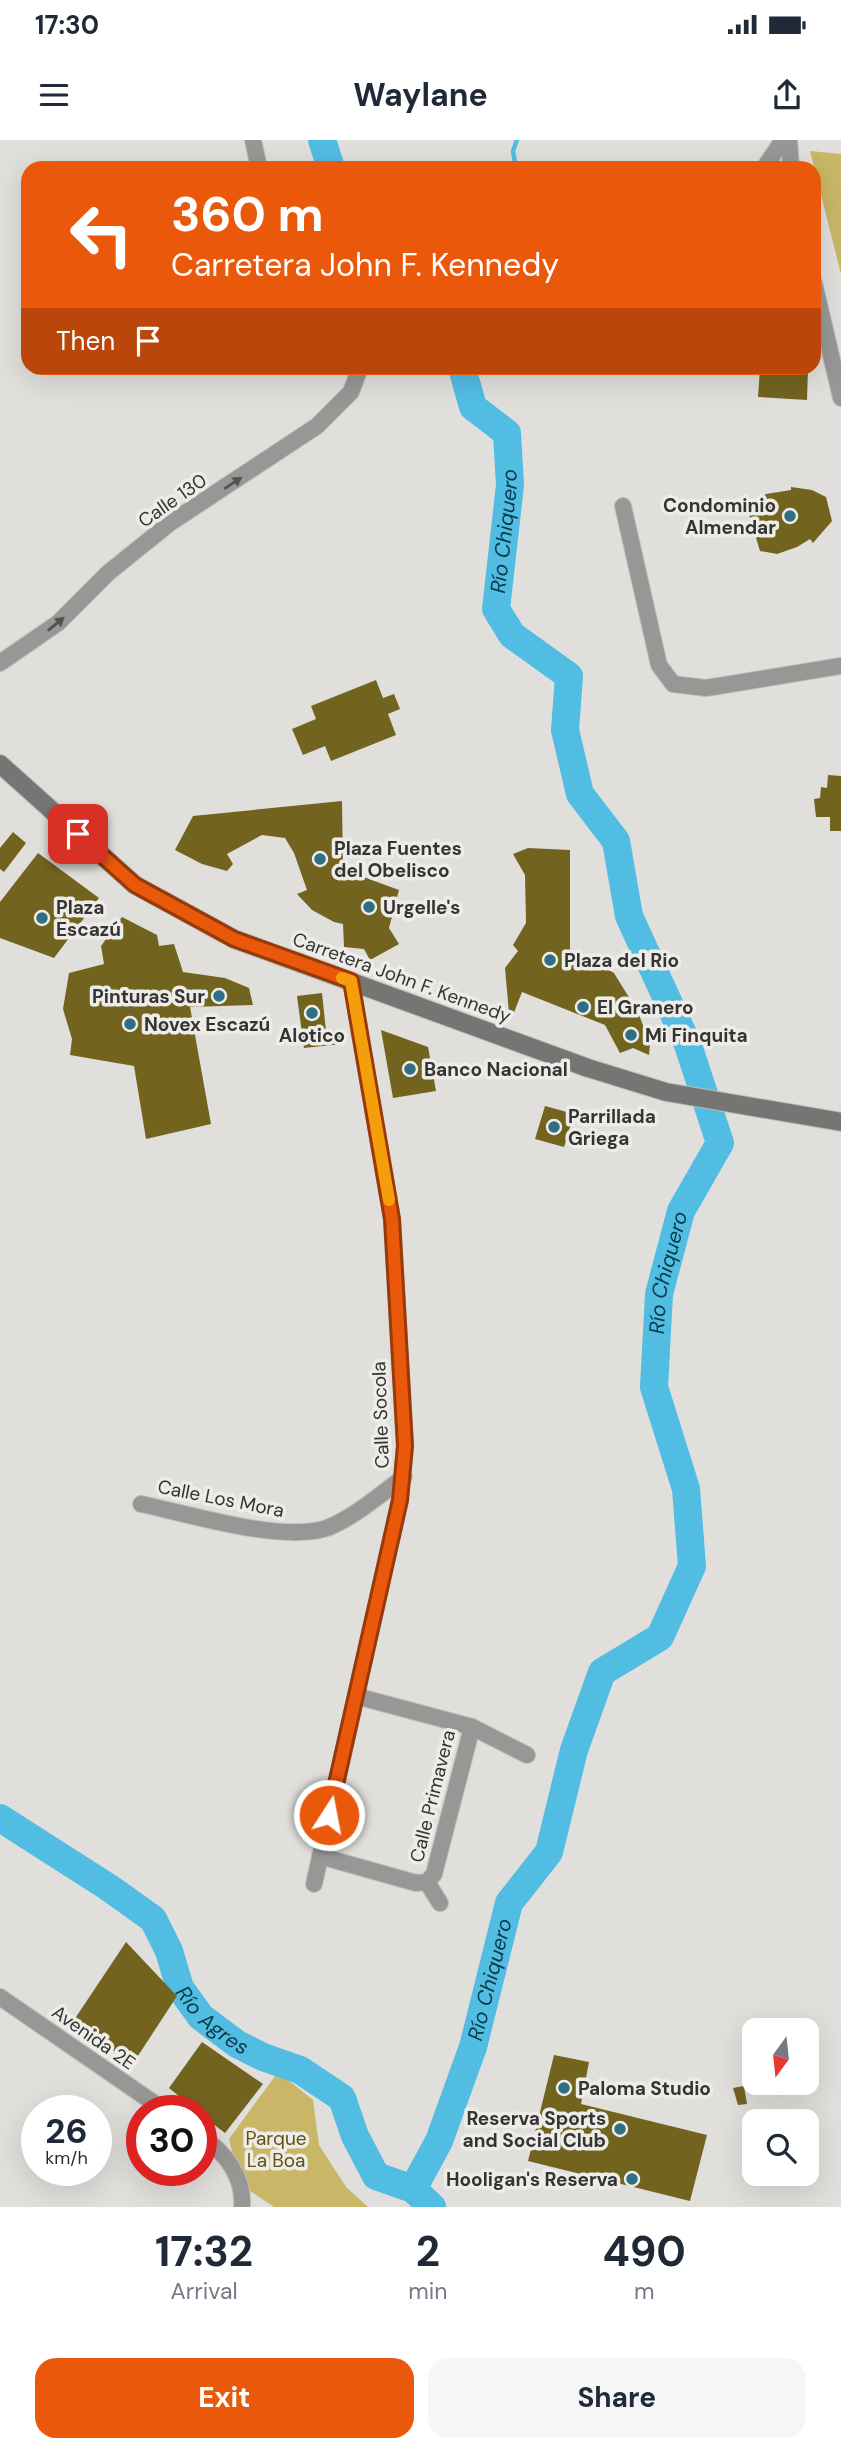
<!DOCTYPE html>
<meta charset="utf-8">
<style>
:root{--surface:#fff;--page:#f6f6f7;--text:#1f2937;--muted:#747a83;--accent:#ea580c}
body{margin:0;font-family:"DM Sans",sans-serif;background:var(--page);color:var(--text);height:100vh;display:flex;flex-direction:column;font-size:26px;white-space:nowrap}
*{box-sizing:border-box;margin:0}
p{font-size:23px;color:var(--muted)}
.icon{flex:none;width:38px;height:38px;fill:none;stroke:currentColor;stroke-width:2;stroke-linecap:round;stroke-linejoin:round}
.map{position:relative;height:2067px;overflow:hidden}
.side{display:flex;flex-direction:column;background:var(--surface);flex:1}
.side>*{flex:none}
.banner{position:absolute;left:21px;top:21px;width:800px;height:214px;border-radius:21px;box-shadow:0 7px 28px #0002;background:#ea580c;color:#fff;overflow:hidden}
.needle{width:46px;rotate:195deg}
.tools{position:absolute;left:742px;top:1878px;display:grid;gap:14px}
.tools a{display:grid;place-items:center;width:77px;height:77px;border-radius:14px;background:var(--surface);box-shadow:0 7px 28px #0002;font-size:35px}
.speed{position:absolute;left:21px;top:1955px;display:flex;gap:14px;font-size:35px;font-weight:700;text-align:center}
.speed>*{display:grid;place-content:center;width:91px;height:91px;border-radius:50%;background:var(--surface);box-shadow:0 7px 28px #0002;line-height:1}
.speed small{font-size:18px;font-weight:400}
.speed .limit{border:10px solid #d22;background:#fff;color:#111}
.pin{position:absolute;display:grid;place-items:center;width:60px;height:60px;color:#fff;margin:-30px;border-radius:14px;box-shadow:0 4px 10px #0006}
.me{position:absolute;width:77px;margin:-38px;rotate:11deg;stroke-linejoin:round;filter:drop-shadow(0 0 5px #0008)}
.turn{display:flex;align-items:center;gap:24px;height:147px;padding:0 35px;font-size:32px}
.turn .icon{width:91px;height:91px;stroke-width:2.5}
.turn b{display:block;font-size:49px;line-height:60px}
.then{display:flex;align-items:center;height:66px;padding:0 35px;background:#0003;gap:14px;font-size:26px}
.eta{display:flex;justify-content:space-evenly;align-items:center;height:119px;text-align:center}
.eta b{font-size:42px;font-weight:700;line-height:49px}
.button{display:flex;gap:14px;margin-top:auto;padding:14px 35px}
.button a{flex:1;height:80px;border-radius:21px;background:var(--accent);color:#fff;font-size:28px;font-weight:700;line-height:80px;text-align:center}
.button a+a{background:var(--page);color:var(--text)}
.status{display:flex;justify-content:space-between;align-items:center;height:49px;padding:0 35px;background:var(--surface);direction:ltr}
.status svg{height:19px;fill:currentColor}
header{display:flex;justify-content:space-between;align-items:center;height:91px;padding:0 35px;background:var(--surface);font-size:32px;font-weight:700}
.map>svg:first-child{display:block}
.green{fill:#c9b767}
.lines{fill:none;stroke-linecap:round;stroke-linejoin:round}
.stream{stroke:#52bde2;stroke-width:4.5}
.river{stroke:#52bde2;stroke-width:28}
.building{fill:#72641f}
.minor-casing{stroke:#bebdba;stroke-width:18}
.secondary-casing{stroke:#bebdba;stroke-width:20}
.minor{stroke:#979796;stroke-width:16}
.secondary{stroke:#757573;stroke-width:18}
.oneway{fill:#525251}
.route-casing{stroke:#983908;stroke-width:18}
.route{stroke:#ea580c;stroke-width:12}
.slow{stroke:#f59e0b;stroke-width:12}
.poi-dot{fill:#306e84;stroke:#edece9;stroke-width:2.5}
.labels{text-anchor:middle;stroke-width:7;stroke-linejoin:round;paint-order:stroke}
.street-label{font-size:19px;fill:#343433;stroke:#edece9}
.poi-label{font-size:19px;font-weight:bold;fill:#343433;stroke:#edece9;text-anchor:start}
.park-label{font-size:19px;fill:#61530f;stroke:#edece9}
.water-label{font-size:21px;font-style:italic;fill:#093b4a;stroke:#edece9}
</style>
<div class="status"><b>17:30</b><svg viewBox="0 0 49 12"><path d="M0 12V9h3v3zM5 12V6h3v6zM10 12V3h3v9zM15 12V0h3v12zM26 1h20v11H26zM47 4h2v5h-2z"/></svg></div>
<header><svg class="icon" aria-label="menu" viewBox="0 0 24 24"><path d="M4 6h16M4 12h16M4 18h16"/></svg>Waylane<svg class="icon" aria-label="share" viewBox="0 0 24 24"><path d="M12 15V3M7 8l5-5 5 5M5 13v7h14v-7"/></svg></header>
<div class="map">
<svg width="841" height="2067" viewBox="0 0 841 2067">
<rect width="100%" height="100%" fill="#e0dfdc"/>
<g class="green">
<polygon points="810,11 841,14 841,134"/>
<polygon points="278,1932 313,1960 319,2005 346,2047 368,2067 274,2067 249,2050 237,2032 229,1999"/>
</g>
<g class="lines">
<polyline class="stream" points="516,28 513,11 517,0"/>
<g class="river">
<polyline points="322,0 331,28"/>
<path id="s1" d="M 0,1678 L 108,1747 L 153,1779 L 169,1811 L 180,1848 L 201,1877 L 237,1904 L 263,1917 L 300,1930 L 342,1958 L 355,1996 L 376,2036 L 413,2049 L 432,2067"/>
<path id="s2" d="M 413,2049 L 439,2001 L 473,1907 L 509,1763 L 549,1712 L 574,1610 L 602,1532 L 660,1497 L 692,1426 L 686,1349 L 654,1247 L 659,1154 L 681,1071 L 720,1003 L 688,905 L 629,776 L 616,701 L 580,654 L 565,590 L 569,536 L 512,495 L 496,469 L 510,345 L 507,293 L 473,267 L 462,228"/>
</g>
</g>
<g class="building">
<polygon points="760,228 808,228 807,260 758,257"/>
<polygon points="791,347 812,350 826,357 832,381 813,403 810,399 797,407 777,414 760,411 748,371 754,362 766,354 791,350"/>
<polygon points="376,540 383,558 394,554 400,569 388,574 396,595 331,621 325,606 303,615 292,589 316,579 311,566"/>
<polygon points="828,635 841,636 841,691 830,691 830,677 816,677 814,659 820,658 821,647 827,648"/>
<polygon points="342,661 343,733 350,732 399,750 389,788 399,804 370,820 364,809 344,807 343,784 334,782 312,770 297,754 307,750 294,713 285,698 262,695 227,714 233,724 227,731 202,724 175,710 193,676"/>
<polygon points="13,692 26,703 4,732 0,729 0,708"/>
<polygon points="528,708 570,710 570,809 614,833 638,872 650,904 649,915 633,908 620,913 605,885 522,852 513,875 509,873 505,828 518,811 513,805 526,783 525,735 513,714"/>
<polygon points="38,713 99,758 54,818 0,798 0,762"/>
<polygon points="122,777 157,795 159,806 174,804 183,832 225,838 249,848 253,865 190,867 211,984 146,999 134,926 70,915 72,899 63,869 69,833 104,824 101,806"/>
<polygon points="322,853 326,891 341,889 342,904 304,908 297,856"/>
<polygon points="381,890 428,907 436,951 393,958"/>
<polygon points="545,966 574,974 564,1007 535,999"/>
<polygon points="126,1802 177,1856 132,1925 74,1880"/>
<polygon points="202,1902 263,1944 225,1993 201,1975 201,1970 196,1970 169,1948"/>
<polygon points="554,1915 589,1922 581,1964 707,1995 690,2061 528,2021"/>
<polygon points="744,1946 747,1964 738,1965 733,1948"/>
</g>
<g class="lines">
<g class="minor-casing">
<g id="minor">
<polyline points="253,0 259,28"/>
<polyline points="789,0 791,28"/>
<polyline points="764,28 783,0"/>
<polyline points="814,143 841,258"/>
<polyline points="623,366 659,525 673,544 706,548 841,526"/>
<polyline points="0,523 58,483 108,433 170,383 317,286 351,252 360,228"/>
<path d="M 141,1364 C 189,1374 281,1403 327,1388 C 353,1378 381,1354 404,1337"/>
<polyline points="472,1587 527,1615"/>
<polyline points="320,1716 416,1743 427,1742 434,1734 472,1587 356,1556"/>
<polyline points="427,1742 440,1763"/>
<polyline points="314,1744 400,1360 405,1306 392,1079 351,841"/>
<polyline points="0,1857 164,1970"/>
<path d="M 201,1996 C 226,2013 244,2037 242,2067"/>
</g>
</g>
<g class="secondary-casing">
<polyline id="secondary" points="0,624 135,745 234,799 588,928 666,952 841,982"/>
</g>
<use href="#minor" class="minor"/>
<use href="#secondary" class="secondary"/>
</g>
<defs><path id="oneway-solid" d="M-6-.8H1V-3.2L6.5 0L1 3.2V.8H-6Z" transform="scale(1.75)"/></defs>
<g class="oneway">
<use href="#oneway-solid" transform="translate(233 343) rotate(-34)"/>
<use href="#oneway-solid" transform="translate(56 484) rotate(-39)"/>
</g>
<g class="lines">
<g class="route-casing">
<polyline id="route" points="78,694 135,745 214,788 234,799 351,841 392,1079 405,1306 400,1360 329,1675"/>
</g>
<use href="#route" class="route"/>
<polyline class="slow" points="342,838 351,841 389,1060"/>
</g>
<g class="poi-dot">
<circle cx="790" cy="376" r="7"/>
<circle cx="320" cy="719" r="7"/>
<circle cx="369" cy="767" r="7"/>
<circle cx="42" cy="778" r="7"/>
<circle cx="550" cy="820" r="7"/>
<circle cx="219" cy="856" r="7"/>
<circle cx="583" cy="867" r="7"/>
<circle cx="312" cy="873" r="7"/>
<circle cx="130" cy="884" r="7"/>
<circle cx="631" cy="895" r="7"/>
<circle cx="410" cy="929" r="7"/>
<circle cx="554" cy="987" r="7"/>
<circle cx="564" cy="1948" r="7"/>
<circle cx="620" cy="1989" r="7"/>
<circle cx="632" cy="2039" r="7"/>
</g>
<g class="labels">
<g class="street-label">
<text transform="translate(172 360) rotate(-35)" y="7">Calle 130</text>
<text transform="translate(402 837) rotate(20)" y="7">Carretera John F. Kennedy</text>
<text transform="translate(380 1275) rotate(-92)" y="7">Calle Socola</text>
<text transform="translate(221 1358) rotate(11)" y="7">Calle Los Mora</text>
<text transform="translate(432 1656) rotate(-76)" y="7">Calle Primavera</text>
<text transform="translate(94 1897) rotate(35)" y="7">Avenida 2E</text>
</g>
<g class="poi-label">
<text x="776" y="372" text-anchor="end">Condominio<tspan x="776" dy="22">Almendar</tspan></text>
<text x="334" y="715">Plaza Fuentes<tspan x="334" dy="22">del Obelisco</tspan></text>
<text x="56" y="774">Plaza<tspan x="56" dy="22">Escazú</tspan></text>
<text x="383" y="774">Urgelle's</text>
<text x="564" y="827">Plaza del Rio</text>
<text x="205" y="863" text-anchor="end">Pinturas Sur</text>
<text x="597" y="874">El Granero</text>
<text x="144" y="891">Novex Escazú</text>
<text x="312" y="902" text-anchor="middle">Alotico</text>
<text x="645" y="902">Mi Finquita</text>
<text x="424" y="936">Banco Nacional</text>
<text x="568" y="983">Parrillada<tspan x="568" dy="22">Griega</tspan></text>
<text x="578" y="1955">Paloma Studio</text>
<text x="606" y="1985" text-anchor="end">Reserva Sports<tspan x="606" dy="22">and Social Club</tspan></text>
<text x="618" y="2046" text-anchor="end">Hooligan's Reserva</text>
</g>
<g class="park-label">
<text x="276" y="2005">Parque<tspan x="276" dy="22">La Boa</tspan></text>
</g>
<g class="water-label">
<text dy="7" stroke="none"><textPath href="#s2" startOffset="1822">Río Chiquero</textPath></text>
<text dy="7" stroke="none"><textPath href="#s2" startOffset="1001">Río Chiquero</textPath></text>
<text dy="7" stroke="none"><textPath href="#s2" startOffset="224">Río Chiquero</textPath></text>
<text dy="7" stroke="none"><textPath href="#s1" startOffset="304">Río Agres</textPath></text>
</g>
</g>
</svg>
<div class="tools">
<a><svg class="needle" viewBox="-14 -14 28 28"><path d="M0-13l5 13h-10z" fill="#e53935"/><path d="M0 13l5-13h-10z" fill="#747a83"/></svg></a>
<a><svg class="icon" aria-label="search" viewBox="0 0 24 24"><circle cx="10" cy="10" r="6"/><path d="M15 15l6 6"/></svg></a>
</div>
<div class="speed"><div>26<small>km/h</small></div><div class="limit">30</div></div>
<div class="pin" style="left:78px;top:694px;background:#d93025"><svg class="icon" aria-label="arrive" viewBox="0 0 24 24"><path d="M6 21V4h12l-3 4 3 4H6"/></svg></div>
<svg class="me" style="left:329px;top:1675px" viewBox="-20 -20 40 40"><circle r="17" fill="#ea580c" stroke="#fff" stroke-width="3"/><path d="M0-11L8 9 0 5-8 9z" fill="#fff"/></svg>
<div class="banner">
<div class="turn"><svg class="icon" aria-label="left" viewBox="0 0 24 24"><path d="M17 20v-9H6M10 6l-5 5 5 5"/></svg><div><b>360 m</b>Carretera John F. Kennedy</div></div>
<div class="then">Then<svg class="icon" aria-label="arrive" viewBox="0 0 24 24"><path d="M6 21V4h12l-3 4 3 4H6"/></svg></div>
</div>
</div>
<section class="side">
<div class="eta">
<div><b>17:32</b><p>Arrival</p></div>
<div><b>2</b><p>min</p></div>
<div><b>490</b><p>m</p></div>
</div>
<div class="button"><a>Exit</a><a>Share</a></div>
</section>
